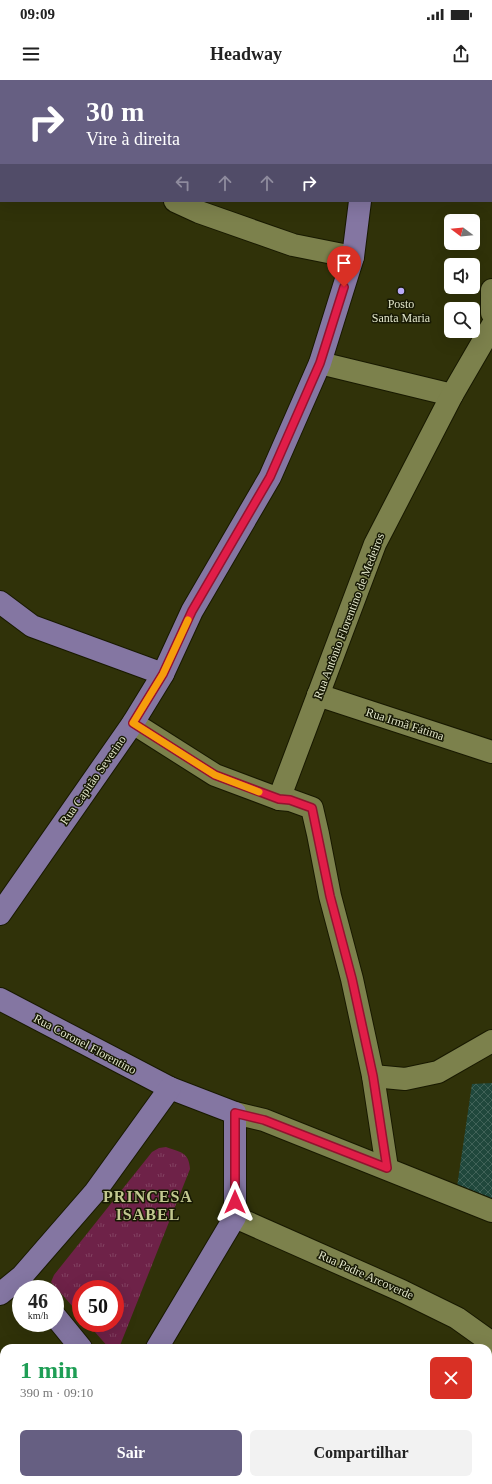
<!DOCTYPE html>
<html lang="pt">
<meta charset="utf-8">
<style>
:root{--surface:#fff;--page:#f2f2f2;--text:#222;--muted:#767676;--accent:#665f82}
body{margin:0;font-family:"Times New Roman",serif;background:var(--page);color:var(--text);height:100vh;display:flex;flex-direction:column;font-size:15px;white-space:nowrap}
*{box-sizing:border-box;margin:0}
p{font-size:13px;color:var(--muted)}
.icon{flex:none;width:22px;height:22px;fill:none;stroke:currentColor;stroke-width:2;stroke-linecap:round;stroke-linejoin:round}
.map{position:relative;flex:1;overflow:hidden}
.panel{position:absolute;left:0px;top:1264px;width:492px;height:140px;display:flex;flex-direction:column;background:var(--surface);border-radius:12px 12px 0 0;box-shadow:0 4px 16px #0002}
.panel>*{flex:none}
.banner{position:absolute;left:0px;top:0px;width:492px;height:122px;box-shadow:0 4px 16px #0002;background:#665f82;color:#fff;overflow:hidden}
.needle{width:26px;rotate:286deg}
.controls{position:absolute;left:444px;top:134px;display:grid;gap:8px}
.controls a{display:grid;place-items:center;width:36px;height:36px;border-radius:6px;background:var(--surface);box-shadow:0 4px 16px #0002;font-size:20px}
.speed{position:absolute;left:12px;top:1200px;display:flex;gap:8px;font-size:20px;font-weight:700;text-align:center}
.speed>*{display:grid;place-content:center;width:52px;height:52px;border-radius:50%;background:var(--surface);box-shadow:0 4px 16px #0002;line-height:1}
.speed small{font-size:10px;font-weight:400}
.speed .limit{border:6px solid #d22;background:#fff;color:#111}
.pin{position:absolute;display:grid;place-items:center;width:34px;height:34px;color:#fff;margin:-41px -17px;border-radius:50% 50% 50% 0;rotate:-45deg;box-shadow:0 0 4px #0007}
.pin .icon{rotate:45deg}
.me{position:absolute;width:44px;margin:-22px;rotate:0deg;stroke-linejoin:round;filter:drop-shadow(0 0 3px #0008)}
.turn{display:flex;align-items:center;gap:14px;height:84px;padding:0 20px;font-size:18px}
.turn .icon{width:52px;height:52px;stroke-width:2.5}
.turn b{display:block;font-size:28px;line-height:34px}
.lanes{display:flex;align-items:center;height:38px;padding:0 20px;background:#0003;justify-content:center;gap:20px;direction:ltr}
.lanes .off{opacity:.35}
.round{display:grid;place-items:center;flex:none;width:42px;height:42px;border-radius:6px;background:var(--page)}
.headline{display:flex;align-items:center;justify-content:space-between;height:68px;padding:0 20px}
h1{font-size:24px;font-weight:700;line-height:30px;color:#1e9e55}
.button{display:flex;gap:8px;margin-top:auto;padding:8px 20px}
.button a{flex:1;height:46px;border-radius:6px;background:var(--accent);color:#fff;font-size:16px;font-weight:700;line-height:46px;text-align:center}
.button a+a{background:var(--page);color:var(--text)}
.status{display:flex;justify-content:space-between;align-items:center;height:28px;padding:0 20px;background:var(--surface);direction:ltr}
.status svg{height:11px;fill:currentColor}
header{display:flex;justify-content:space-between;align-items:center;height:52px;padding:0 20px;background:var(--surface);font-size:18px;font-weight:700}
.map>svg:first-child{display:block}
.grass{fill:url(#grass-tufts)}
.building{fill:url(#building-cross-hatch)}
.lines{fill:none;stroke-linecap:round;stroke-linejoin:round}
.minor-casing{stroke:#181900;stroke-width:24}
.major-casing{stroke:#181900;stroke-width:24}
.minor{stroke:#7c814c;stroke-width:22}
.major{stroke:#8476a2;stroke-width:22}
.route-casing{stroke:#92132f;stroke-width:10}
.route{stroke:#e11d48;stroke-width:7}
.slow{stroke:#f59e0b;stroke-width:7}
.poi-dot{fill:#b9aaf7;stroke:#171904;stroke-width:1.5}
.labels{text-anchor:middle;stroke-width:3;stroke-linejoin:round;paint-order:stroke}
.poi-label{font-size:12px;fill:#e2e6ca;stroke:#171904}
.street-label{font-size:12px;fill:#e2e6ca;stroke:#171904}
.district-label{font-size:16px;font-weight:bold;letter-spacing:1px;fill:#c3c890;stroke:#171904}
</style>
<div class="status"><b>09:09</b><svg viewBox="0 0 49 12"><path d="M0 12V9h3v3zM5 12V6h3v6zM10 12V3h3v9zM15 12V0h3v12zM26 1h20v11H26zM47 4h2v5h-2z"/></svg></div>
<header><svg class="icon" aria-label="menu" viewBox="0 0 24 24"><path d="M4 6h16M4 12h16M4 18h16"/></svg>Headway<svg class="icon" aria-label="share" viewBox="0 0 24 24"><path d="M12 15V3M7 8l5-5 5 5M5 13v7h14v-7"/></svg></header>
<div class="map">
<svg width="492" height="1404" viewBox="0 0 492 1404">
<defs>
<pattern id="grass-tufts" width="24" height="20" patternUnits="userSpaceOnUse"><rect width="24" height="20" fill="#6e2248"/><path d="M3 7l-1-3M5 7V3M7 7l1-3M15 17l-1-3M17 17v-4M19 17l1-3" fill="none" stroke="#824261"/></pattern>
<pattern id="building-cross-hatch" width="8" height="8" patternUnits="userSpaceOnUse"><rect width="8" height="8" fill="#20483c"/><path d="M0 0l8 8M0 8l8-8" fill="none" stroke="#406257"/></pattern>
</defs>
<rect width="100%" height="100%" fill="#303209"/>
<g class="grass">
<path d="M 166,1067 C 180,1072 189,1072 190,1089 L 119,1268 L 109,1268 L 87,1243 L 115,1243 L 115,1209 L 81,1209 L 81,1236 L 51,1202 L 54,1195 L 152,1072 L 159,1068 Z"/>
<polygon points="492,1310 492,1404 459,1404 460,1400 488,1400 488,1321"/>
</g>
<polygon class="building" points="492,1003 492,1121 457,1107 472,1004"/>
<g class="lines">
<g class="minor-casing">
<g id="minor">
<polyline points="51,1 51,0"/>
<polyline points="207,1 207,0"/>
<polyline points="0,57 1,57"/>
<polyline points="175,121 199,132 293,165 353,177"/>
<polyline points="492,210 492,233"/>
<polyline points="320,283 452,315"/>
<polyline points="318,615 492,672"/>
<polyline points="133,643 215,695 279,719 290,720 312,728 318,754 330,816 352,899 373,996 387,1088"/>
<polyline points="279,719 375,464 452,315 492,246"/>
<polyline points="373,996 405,999 438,992 492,961"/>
<polyline points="235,1033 264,1040 492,1131"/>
<polyline points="235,1137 402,1211 457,1238 492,1263"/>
<polyline points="488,1296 492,1288"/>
<polyline points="0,1316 4,1321"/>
<polyline points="70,1404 73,1400"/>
<polyline points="437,1404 439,1400"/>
</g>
</g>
<g class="major-casing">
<g id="major">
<polyline points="373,1 373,0"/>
<polyline points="0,522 32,546 163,594"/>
<polyline points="0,834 133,643 163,594 192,531 270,397 320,283 353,177 360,121"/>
<polyline points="0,919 170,1008 235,1033 235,1137 157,1268"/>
<polyline points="0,1214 22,1196 95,1112 170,1008"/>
<polyline points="55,1236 81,1268"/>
<polyline points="226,1400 231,1404"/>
</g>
</g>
<use href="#minor" class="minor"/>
<use href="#major" class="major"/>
</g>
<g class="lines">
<g class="route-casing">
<polyline id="route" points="235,1122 235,1033 264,1040 387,1088 373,996 352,899 330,816 312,728 290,720 279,719 215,695 133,643 163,594 192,531 270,397 320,283 344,207"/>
</g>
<use href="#route" class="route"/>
<polyline class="slow" points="188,540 163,594 133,643 215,695 259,712"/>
</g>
<circle class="poi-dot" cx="401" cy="211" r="4"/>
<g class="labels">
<g class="poi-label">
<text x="401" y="228">Posto<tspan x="401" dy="14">Santa Maria</tspan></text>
</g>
<g class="street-label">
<text transform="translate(349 536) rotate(-69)" y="4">Rua Antônio Florentino de Medeiros</text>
<text transform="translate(405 644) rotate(18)" y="4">Rua Irmã Fátima</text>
<text transform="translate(93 700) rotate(-55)" y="4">Rua Capitão Severino</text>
<text transform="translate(85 964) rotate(28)" y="4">Rua Coronel Florentino</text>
<text transform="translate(366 1195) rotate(24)" y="4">Rua Padre Arcoverde</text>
</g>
<g class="district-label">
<text x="148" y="1122">PRINCESA<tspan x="148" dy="18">ISABEL</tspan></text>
</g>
</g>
</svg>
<div class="controls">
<a><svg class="needle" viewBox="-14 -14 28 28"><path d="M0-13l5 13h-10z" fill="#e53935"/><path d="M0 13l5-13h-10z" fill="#767676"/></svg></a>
<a><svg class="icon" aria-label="sound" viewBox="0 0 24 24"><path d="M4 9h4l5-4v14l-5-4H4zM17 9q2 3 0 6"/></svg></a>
<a><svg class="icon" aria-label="search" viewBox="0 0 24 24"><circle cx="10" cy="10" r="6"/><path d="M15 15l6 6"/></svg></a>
</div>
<div class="speed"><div>46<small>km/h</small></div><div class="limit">50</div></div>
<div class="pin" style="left:344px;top:207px;background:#d93025"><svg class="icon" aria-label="arrive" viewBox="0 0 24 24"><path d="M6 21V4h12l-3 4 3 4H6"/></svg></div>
<svg class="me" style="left:235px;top:1122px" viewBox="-20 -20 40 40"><path d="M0-17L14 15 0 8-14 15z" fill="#e11d48" stroke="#fff" stroke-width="4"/></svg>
<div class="banner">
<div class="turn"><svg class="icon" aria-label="right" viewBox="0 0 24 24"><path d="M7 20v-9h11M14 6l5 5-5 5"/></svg><div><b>30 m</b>Vire à direita</div></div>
<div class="lanes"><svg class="icon off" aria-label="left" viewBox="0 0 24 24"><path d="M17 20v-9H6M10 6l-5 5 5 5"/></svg><svg class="icon off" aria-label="ahead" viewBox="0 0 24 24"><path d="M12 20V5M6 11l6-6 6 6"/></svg><svg class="icon off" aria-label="ahead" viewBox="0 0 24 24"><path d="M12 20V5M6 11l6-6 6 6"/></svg><svg class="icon" aria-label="right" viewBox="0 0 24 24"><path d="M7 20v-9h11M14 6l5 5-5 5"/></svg></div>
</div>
<section class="panel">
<div class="headline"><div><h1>1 min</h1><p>390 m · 09:10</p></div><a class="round" style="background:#d93025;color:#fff"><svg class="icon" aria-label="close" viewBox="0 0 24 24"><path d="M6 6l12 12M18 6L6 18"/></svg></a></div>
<div class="button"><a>Sair</a><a>Compartilhar</a></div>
</section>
</div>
